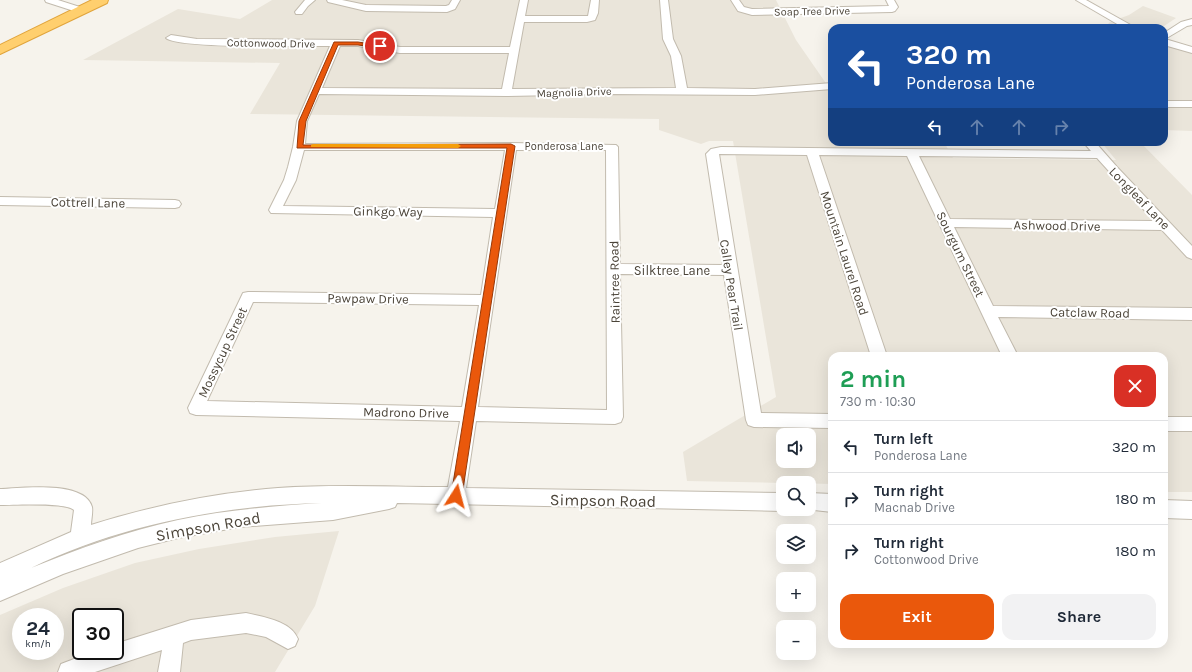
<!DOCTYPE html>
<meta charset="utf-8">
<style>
:root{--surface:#fff;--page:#f2f2f3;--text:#1f2937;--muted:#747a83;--line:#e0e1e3;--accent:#ea580c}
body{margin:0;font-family:Karla,sans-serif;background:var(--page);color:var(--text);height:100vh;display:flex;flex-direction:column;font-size:15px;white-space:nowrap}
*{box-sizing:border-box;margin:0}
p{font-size:13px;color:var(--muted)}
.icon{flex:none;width:22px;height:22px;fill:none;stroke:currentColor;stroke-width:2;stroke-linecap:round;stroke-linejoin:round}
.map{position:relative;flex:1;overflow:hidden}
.sheet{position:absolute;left:828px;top:352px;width:340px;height:296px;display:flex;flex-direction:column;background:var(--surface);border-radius:12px;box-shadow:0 4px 16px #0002}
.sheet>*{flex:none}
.guide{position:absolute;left:828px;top:24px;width:340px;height:122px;border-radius:12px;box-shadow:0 4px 16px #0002;background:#1a4fa0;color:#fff;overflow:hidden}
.controls{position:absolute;left:776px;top:428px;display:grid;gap:8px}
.controls a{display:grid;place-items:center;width:40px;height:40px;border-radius:8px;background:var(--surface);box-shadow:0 4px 16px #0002;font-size:20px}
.speed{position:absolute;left:12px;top:608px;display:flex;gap:8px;font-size:20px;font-weight:700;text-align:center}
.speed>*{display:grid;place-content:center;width:52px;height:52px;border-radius:50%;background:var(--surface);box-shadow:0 4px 16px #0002;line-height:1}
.speed small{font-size:10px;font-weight:400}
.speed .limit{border:2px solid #111;border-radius:6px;background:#fff;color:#111}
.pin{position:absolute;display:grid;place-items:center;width:34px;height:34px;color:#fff;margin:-17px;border:2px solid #fff;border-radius:50%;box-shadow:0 1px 4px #0007}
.me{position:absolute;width:44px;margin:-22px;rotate:9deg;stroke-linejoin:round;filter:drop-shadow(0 0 3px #0008)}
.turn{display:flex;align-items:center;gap:14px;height:84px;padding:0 12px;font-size:18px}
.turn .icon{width:52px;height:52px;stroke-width:2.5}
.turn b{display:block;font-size:28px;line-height:34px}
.lanes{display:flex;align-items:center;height:38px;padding:0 12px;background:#0003;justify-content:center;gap:20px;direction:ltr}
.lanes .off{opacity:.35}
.round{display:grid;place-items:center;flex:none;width:42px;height:42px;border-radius:12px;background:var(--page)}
.summary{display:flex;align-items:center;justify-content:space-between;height:68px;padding:0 12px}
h1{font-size:24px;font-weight:700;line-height:30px;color:#1e9e55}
.button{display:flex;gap:8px;margin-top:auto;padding:8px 12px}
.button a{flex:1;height:46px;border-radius:12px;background:var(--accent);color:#fff;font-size:16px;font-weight:700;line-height:46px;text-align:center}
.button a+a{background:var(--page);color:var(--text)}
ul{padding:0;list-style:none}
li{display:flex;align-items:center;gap:12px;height:52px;padding:0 12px;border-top:1px solid var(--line)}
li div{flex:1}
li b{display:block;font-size:15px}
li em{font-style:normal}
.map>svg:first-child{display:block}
.residential{fill:#eae5da;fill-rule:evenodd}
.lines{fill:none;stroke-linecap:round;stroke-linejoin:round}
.minor-casing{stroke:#c2bbae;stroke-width:2}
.highway-casing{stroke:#e0a43c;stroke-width:2}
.minor{fill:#fff;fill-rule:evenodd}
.highway{fill:#ffcf6e;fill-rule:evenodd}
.route{fill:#ea580c;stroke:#983908}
.slow{fill:#f59e0b}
.labels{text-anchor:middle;stroke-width:4;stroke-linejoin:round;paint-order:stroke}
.far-street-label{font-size:11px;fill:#4b4439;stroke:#fff}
.street-label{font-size:13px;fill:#4b4439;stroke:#fff}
.near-street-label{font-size:16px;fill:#4b4439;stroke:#fff}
</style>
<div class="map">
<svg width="1192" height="672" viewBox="0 0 1192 672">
<rect width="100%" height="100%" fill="#f6f3ec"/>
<g class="residential">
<path d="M 272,0 L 776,0 L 796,40 L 832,92 L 832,142 L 944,142 L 953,158 L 1116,160 L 1101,142 L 1140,142 L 1192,195 L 1192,492 L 1164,492 L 1164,356 L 832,356 L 832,484 L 687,481 L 683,452 L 776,397 L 733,141 L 709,141 L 701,144 L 659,130 L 659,119 L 250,114 L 280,63 L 83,60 L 178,9 L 240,19 ZM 783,435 L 809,435 L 809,461 L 783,461 Z"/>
<polygon points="1143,6 1176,18 1161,28 1104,28 1110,22 1129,15"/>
<polygon points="1164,45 1192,53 1192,131 1164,130"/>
<path d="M 339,531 L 315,606 L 275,672 L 0,672 L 0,615 L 63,588 L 135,563 L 199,549 L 275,537 ZM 21,617 L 55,617 L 55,651 L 21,651 ZM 81,617 L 115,617 L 115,651 L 81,651 Z"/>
</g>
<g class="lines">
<g class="minor-casing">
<g id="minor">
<polygon points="45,0 58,0 83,8 84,10 83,12 77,12 46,2"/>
<polygon points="305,0 315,0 308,6 302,14 296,14 295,12"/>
<polygon points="327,0 342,0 366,5 446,6 449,5 452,0 460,0 455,9 447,12 366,11 328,2"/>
<path d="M 520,0 L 528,0 L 525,16 L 588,16 L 591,0 L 599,0 L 598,13 L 595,20 L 587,22 L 524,22 L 512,89 L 676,88 L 671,56 L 663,39 L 660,0 L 668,0 L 673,39 L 681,56 L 687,88 L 755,89 L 832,83 L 832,89 L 755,95 L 608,94 L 506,96 L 319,94 L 307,121 L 305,144 L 511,143 L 616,145 L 618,147 L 620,264 L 723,265 L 706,154 L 711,149 L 721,147 L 1091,151 L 1083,142 L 1095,142 L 1117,167 L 1192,246 L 1192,259 L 1187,257 L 1162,230 L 954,227 L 993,306 L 1192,308 L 1192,320 L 998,317 L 1018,356 L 1002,356 L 907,156 L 819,155 L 887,356 L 871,356 L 807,155 L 719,154 L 761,413 L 832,414 L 832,428 L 754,427 L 748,425 L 746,420 L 724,275 L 620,274 L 623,417 L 621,422 L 615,424 L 476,421 L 466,488 L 783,493 L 783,509 L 787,509 L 783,511 L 742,510 L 397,503 L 395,507 L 389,509 L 333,520 L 240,527 L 178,538 L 138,548 L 63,574 L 0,601 L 0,563 L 71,532 L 74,510 C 66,502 13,505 0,505 L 0,489 C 21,488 85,480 92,507 C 93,512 91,520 91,525 C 151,506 215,493 278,488 C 335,484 392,487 448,487 L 460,421 L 196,415 L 190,413 L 188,408 L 243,293 L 248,292 L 481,295 L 493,217 L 271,213 L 269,210 L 284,180 L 288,167 L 293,147 L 297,121 L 330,46 C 307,46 177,49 166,38 L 171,35 L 197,39 L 358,40 L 400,47 L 510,47 ZM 340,46 L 358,46 L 400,53 L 509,53 L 502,89 L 322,88 ZM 304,150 L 505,150 L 495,209 L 283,206 L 296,180 ZM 516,150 L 606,150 L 607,410 L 478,407 ZM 919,156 L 1097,158 L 1154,221 L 950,219 ZM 253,302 L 479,305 L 462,407 L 207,401 ZM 322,503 C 274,506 225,510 178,520 C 127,531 78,549 31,568 C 120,525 223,505 322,503 Z"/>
<polygon points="731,0 739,0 744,7 752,9 889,6 886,0 894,0 898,7 895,11 892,12 752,15 738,11"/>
<polygon points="1076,0 1086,0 1136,28 1124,28"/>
<polygon points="1192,19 1192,25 1187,26 1165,39 1192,47 1192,53 1164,45 1164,33 1181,22"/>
<rect x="1164" y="101" width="28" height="6"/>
<polygon points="0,197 175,200 179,201 181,204 179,207 175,208 0,205"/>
<rect x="1164" y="417" width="28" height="14"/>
<polygon points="809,493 832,494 832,512 805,509 809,509"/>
<polygon points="1164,500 1192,501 1192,519 1164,518"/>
<path d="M 246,613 C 264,617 291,621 298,639 L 295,646 L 288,649 L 266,637 L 246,633 L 191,640 L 183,643 L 180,672 L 158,672 L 162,650 L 95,672 L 58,672 L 61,664 L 95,651 L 115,651 L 115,644 L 191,620 Z"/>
</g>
</g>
<g class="highway-casing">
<polygon id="highway" points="92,0 108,0 107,3 0,54 0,45"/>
</g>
<use href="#minor" class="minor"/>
<use href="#highway" class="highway"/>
</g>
<polygon class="route" points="334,42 358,42 383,46 380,48 358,45 338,45 306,121 303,145 511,144 515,146 462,496 460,500 456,501 452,500 451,496 507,148 297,148 299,121"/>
<polygon class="slow" points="313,144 458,144 461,146 458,148 311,147 311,145"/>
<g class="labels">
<g class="far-street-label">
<text transform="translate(812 11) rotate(-1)" y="4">Soap Tree Drive</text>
<text transform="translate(271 43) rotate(1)" y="4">Cottonwood Drive</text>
<text transform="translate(574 92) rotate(-2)" y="4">Magnolia Drive</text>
<text x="564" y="150">Ponderosa Lane</text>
</g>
<g class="street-label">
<text transform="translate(1140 198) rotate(46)" y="5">Longleaf Lane</text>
<text transform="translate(88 202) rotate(1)" y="5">Cottrell Lane</text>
<text transform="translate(388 211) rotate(1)" y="5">Ginkgo Way</text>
<text transform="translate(1057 225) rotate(1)" y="5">Ashwood Drive</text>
<text transform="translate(845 253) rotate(72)" y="5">Mountain Laurel Road</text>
<text transform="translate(961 254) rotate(64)" y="5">Sourgum Street</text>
<text x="672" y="275">Silktree Lane</text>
<text transform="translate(614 282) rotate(-91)" y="5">Raintree Road</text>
<text transform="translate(732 285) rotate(81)" y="5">Calley Pear Trail</text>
<text transform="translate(368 298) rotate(1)" y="5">Pawpaw Drive</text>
<text transform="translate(1090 312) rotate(1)" y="5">Catclaw Road</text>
<text transform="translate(222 352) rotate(-65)" y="5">Mossycup Street</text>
<text transform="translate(406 412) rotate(1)" y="5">Madrono Drive</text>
</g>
<g class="near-street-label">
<text transform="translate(603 500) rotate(1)" y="6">Simpson Road</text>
<text transform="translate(208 526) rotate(-10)" y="6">Simpson Road</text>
</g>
</g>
</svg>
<div class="controls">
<a><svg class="icon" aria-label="sound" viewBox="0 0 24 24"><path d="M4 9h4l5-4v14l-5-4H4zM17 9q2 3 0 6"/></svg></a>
<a><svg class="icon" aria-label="search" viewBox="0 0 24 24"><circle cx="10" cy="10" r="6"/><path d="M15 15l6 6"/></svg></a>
<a><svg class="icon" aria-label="layers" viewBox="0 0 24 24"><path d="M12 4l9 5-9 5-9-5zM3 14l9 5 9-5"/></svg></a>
<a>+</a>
<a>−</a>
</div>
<div class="speed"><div>24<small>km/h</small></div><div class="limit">30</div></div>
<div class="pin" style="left:380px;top:46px;background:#d93025"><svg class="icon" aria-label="arrive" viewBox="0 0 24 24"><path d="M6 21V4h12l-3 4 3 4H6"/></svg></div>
<svg class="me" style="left:456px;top:496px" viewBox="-20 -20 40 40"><path d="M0-17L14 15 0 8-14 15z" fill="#ea580c" stroke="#fff" stroke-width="4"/></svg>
<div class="guide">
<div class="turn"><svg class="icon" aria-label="left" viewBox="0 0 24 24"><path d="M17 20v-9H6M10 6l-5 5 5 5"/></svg><div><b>320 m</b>Ponderosa Lane</div></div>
<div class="lanes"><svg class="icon" aria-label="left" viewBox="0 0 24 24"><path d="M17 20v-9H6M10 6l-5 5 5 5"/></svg><svg class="icon off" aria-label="ahead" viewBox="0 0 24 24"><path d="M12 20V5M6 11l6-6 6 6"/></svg><svg class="icon off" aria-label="ahead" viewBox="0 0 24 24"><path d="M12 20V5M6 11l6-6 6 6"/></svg><svg class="icon off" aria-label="right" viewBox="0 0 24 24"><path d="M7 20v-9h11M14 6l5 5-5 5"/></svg></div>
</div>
<section class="sheet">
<div class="summary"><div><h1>2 min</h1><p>730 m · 10:30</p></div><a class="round" style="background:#d93025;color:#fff"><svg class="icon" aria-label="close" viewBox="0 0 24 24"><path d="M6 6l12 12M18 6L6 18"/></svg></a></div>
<ul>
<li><svg class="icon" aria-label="left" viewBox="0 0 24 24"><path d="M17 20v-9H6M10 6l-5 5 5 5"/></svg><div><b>Turn left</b><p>Ponderosa Lane</p></div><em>320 m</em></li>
<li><svg class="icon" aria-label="right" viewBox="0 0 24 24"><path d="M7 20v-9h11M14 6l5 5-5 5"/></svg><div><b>Turn right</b><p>Macnab Drive</p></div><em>180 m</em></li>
<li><svg class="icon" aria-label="right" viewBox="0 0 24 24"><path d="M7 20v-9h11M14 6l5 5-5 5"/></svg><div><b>Turn right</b><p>Cottonwood Drive</p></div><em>180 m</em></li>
</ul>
<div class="button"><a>Exit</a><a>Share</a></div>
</section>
</div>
